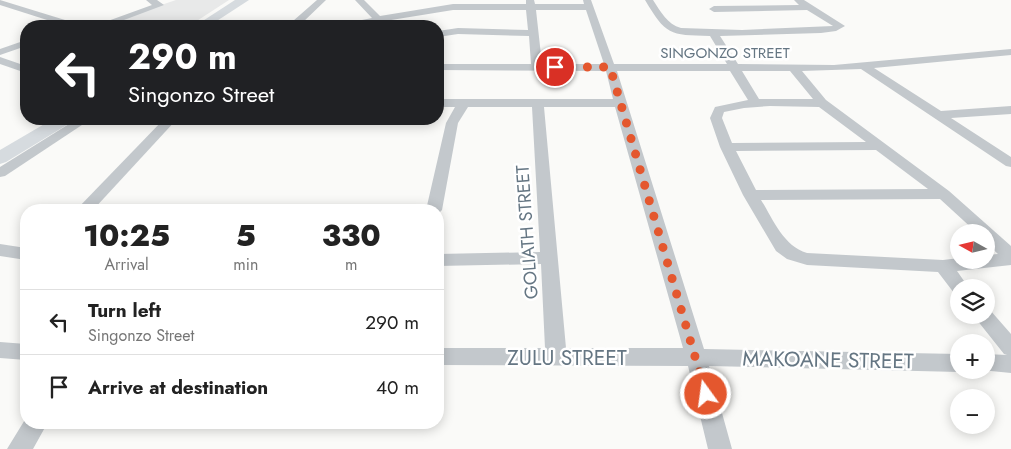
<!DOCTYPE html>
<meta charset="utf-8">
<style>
:root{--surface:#fff;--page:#f2f2f2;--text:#222;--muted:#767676;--line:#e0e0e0}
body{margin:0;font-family:Jost,sans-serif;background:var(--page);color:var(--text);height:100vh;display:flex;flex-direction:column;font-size:19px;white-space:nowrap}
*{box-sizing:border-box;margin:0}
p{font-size:16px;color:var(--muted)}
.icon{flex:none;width:28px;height:28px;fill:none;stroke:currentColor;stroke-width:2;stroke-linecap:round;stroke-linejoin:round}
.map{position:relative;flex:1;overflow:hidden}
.panel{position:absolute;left:20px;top:204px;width:424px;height:225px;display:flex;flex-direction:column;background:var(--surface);border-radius:20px;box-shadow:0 2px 12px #0003}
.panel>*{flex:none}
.guide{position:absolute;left:20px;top:20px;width:424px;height:105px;border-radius:20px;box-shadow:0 2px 12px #0003;background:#202124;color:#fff;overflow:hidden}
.needle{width:32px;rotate:278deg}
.tools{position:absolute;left:950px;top:224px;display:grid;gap:10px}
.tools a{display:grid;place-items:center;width:45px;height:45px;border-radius:50%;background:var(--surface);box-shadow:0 2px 12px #0003;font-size:25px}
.pin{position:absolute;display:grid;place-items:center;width:42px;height:42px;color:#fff;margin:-21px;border:2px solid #fff;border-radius:50%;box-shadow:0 1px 5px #0007}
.me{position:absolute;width:55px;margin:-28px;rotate:346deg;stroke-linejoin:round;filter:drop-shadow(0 0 4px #0008)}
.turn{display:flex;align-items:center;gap:18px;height:105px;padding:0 25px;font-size:22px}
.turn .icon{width:65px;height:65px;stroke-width:2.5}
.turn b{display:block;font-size:35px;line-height:42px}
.eta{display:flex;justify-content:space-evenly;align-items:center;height:85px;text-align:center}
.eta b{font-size:30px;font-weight:800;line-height:35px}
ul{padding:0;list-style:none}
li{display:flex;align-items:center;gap:15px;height:65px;padding:0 25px;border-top:1px solid var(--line)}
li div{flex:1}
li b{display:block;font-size:19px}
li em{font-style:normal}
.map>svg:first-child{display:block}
.built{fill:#e8e9e9}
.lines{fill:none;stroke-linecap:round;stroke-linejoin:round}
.minor{fill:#c3c8cc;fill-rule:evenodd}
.major{fill:#d6dbdf;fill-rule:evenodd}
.route{stroke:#e4572e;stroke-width:9;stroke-dasharray:0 16.2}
.labels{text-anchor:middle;stroke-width:5;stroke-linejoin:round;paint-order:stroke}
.far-street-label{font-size:15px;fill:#657683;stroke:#fff}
.street-label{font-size:18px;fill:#657683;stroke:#fff}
.near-street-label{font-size:21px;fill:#657683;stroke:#fff}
</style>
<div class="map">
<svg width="1011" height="449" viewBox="0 0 1011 449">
<rect width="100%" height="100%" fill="#fafaf8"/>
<polygon class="built" points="176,0 229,0 189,26 99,26"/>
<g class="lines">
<g class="minor">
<polygon points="0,0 78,24 80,26 66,26 0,5"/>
<polygon points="146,0 157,0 164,5 108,26 94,26 152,5"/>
<polygon points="317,0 326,0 302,23 304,26 294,26 291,23 293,21"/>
<path d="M 355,0 L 364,0 L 380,16 L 453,4 L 526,4 L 526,0 L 534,0 L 535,4 L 584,4 L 583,0 L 591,0 L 614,64 L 727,64 L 710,36 C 669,35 666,35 645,0 L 653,0 C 661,12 667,24 681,28 L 742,30 L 833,26 L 807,10 L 714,12 L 709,9 L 714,6 L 799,5 L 794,0 L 804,0 L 845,26 L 836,31 L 821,33 L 720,36 L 738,64 L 834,65 L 1011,49 L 1011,55 L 874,68 L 941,111 L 1011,106 L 1011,114 L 951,118 L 1011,157 L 1011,167 L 1006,166 L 861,69 L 802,71 L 826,100 L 949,191 L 1011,246 L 1011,265 L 957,271 L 969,288 L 959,288 L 959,294 L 954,293 L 938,272 L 807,265 L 787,259 L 776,251 L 743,195 L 720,147 L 710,118 L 715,107 L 748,100 L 730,71 L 617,71 L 704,349 L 959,354 L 959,370 L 964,370 L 959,372 L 709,366 L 732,449 L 708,449 L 688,366 L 438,365 L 438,348 L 545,348 L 541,264 L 438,266 L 438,254 L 540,252 L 532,107 L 468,107 L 458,123 L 442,210 L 438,214 L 438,210 L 426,210 L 446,123 L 455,107 L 438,107 L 438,99 L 613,99 L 606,71 L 438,70 L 438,64 L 531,64 L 529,36 L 458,34 L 438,37 L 438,31 L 458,28 L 528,30 L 526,10 L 453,10 L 385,21 L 388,26 L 380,26 L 376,23 L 358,26 L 340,26 L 342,24 L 372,18 ZM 536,10 L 586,10 L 604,64 L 542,64 ZM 742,71 L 790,71 L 813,99 L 759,99 ZM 770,106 L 819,107 L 866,142 L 732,143 L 722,118 L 724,112 L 744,108 ZM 544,107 L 615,107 L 683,348 L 566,348 ZM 876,150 L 928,189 L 756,190 L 736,151 ZM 940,199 L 976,232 L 986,232 L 986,243 L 998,254 L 986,255 L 986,260 L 959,260 L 959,258 L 943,260 L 807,253 C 783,246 773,219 761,200 Z"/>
<polygon points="26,40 26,46 0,55 0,49"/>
<polygon points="0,57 26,66 26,73 0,64"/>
<polygon points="77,119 91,119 5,176 0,177 0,167"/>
<polygon points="164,119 177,119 93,210 76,210"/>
<polygon points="0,244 26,248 26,260 0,256"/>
<polygon points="986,309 990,310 1011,334 1011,373 981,370 986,370 986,354 1007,355 1004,354 973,315 986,315"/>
<polygon points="0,342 26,344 26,360 0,358"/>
<polygon points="26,418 26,422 48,422 33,449 7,449"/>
</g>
<g class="major">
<polygon points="235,0 249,0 209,26 195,26"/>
<polygon points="53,119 72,119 70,123 6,162 0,164 0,150"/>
</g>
</g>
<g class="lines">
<polyline class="route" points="555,67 610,67 706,394"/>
</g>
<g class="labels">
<g class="far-street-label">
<text x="725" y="58">SINGONZO STREET</text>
</g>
<g class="street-label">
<text transform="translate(527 232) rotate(-94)" y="6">GOLIATH STREET</text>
</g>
<g class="near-street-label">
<text x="567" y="365">ZULU STREET</text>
<text transform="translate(828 360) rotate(1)" y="7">MAKOANE STREET</text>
</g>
</g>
</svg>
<div class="tools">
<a><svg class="needle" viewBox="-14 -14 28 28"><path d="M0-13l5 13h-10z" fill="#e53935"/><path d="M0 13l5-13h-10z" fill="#767676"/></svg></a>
<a><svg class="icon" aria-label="layers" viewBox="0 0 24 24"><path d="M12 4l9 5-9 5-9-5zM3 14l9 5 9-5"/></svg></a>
<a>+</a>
<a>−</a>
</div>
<div class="pin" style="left:555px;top:67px;background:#d93025"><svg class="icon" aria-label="arrive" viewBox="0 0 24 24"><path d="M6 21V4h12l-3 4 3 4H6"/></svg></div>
<svg class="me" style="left:706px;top:394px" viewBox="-20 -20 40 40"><circle r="17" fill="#e4572e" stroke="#fff" stroke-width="3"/><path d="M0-11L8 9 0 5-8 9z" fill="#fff"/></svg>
<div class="guide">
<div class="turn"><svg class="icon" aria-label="left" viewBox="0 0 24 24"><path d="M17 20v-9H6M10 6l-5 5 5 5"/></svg><div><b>290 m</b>Singonzo Street</div></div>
</div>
<section class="panel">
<div class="eta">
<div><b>10:25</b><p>Arrival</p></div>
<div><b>5</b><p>min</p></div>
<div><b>330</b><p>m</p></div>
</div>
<ul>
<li><svg class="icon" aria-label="left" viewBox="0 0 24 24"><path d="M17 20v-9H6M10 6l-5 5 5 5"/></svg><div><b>Turn left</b><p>Singonzo Street</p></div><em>290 m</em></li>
<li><svg class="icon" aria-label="arrive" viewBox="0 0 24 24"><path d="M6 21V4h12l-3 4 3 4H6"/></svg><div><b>Arrive at destination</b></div><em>40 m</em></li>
</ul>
</section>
</div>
